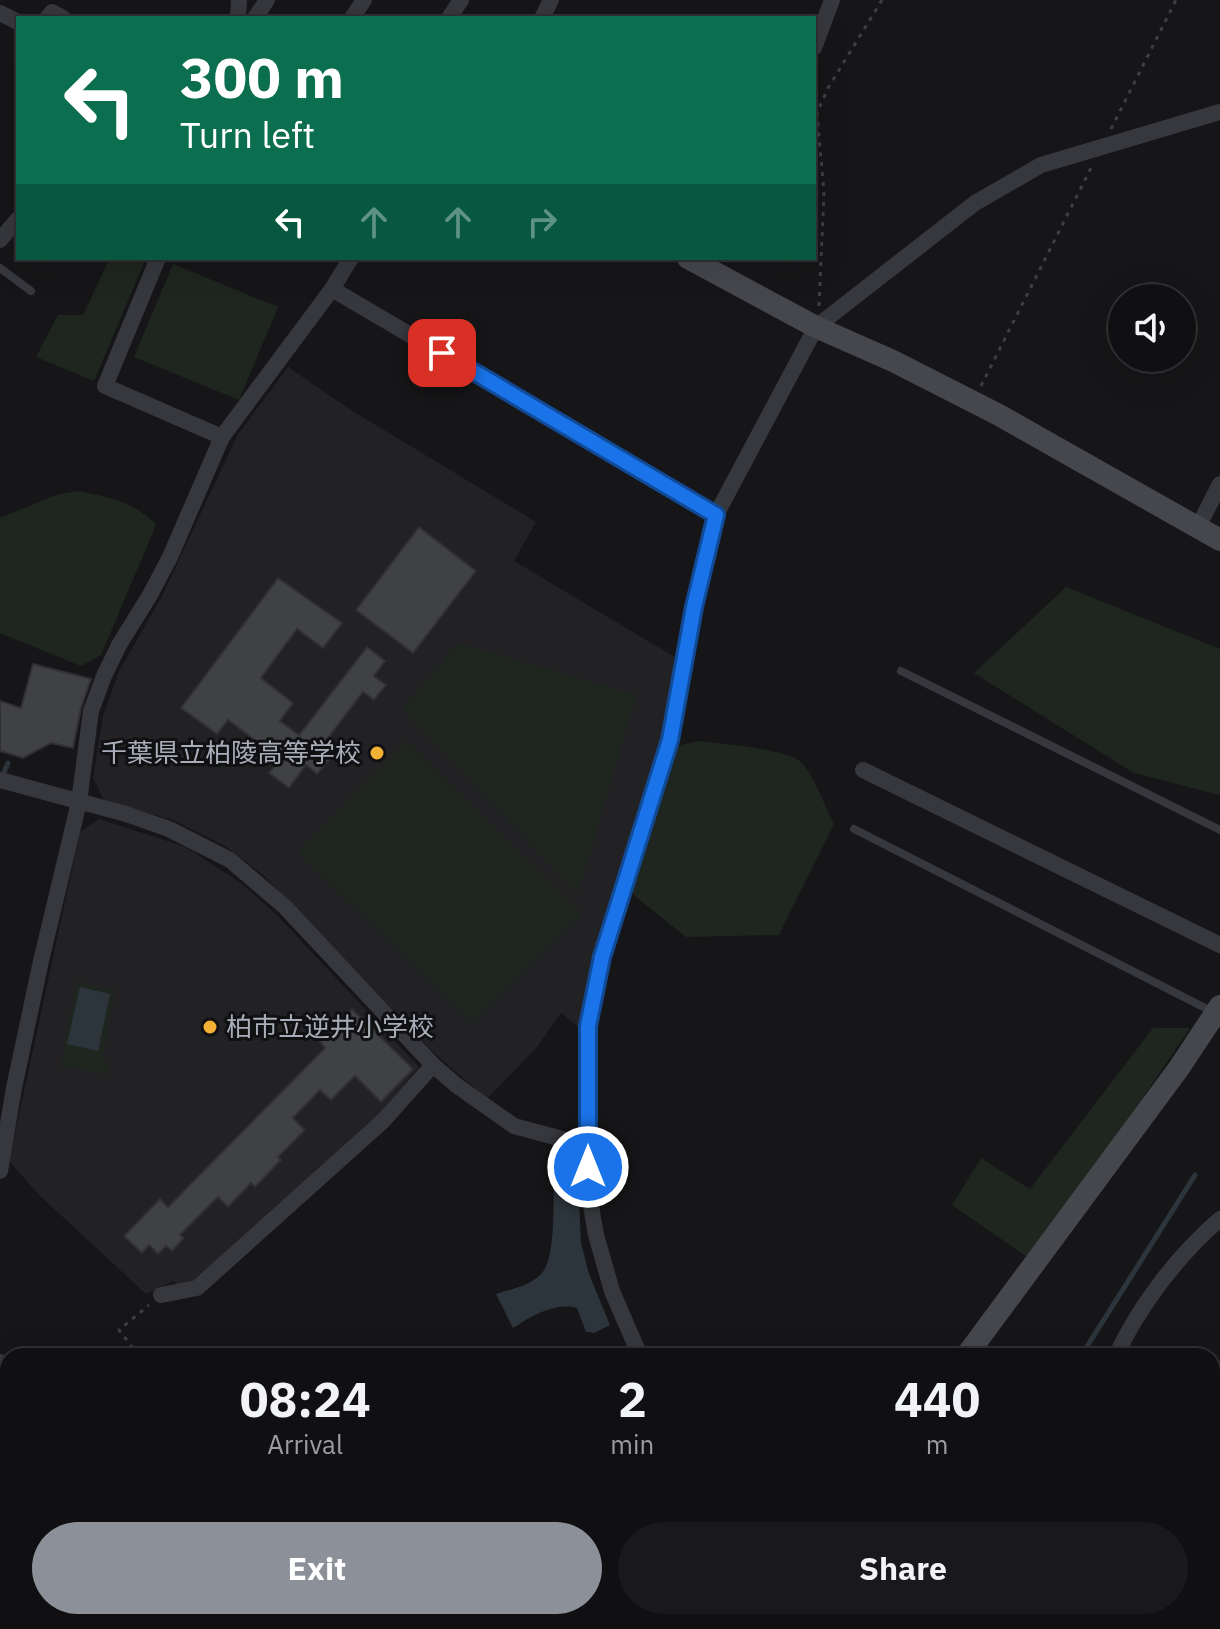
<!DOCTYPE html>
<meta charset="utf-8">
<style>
:root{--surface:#101012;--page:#19191b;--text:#f1f3f6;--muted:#9c9d9f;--line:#303032;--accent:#8c9099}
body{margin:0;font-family:"IBM Plex Sans","Noto Sans JP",sans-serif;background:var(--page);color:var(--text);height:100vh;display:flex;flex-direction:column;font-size:30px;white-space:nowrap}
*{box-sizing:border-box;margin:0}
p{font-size:26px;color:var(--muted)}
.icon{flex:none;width:44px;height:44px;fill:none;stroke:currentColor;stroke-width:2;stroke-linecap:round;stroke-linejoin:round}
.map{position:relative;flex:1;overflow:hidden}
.drawer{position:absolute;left:0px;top:1348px;width:1220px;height:282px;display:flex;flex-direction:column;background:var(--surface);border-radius:24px 24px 0 0;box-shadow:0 8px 32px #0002,0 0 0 2px var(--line)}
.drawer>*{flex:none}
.guide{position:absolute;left:16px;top:16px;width:800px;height:244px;border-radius:0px;box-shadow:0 8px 32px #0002,0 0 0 2px var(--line);background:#0b6e4f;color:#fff;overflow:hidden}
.controls{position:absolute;left:1108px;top:284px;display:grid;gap:16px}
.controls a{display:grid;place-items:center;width:88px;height:88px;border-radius:50%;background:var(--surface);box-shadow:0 8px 32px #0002,0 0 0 2px var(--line);font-size:40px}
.pin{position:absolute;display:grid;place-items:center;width:68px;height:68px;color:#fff;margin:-34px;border-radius:16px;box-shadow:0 4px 12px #0006}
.me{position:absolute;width:88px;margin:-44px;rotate:0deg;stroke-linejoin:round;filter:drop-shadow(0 0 6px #0008)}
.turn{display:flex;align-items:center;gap:28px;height:168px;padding:0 32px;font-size:36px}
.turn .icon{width:104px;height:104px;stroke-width:2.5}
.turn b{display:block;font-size:56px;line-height:68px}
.lanes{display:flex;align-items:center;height:76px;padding:0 32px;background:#0003;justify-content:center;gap:40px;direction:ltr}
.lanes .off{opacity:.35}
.eta{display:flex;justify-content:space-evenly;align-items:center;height:136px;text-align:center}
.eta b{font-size:48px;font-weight:700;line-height:56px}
.cta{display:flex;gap:16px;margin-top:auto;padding:16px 32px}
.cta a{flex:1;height:92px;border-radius:48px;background:var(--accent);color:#fff;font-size:32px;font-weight:700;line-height:92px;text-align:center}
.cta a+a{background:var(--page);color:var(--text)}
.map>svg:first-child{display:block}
.built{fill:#222225}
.green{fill:#1e261f}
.water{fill:#2c353c}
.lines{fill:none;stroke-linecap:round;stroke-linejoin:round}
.stream{stroke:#2c353c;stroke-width:5}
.building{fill:#404145;stroke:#303034;stroke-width:2}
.path{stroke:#3d3f44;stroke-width:3;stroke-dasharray:4 6;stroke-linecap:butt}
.lane{stroke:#37383d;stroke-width:8}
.street{stroke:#37383d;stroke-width:16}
.secondary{stroke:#45474d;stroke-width:22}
.route-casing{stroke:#114b97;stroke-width:20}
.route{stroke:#1a73e8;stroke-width:14}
.poi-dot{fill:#f2b134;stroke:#111113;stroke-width:3}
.labels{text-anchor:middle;stroke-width:6;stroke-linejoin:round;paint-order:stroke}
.poi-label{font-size:26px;fill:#a8adb8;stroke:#111113;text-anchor:end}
</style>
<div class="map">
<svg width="1220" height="1629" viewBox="0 0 1220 1629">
<rect width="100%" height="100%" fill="#161618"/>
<g class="built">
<polygon points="288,367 351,410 536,522 514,561 680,660 664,728 610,914 581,1029 561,1013 537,1047 487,1099 432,1051 264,876 225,846 175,821 104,800 93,778 103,716 119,671 161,598 238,434"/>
<polygon points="99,819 186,847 242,884 277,915 419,1067 381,1113 198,1281 178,1286 174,1281 146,1294 39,1195 9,1161 80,832"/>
</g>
<g class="green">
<polygon points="110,258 146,258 94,381 36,357 58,315 83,315"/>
<polygon points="173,264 278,307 239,400 134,357"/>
<path d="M 78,491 C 108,497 134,501 156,525 L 101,655 L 81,666 L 0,633 L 0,518 L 56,495 Z"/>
<polygon points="1066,587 1220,649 1220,795 1134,773 974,673"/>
<polygon points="458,643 636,695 578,894 403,709"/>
<path d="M 699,741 C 720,744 791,749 802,763 C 813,775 826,808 834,824 L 779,935 L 686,937 L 631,893 L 671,747 Z"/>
<polygon points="407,742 581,914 472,1023 298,852"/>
<polygon points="77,982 115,990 102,1061 110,1062 108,1074 61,1066"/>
<polygon points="1153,1028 1190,1028 1077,1195 1027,1257 952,1205 981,1158 1030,1189"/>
<polygon points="8,1530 8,1622 27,1622 23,1629 0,1629 0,1539"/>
</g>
<g class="water">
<polygon points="80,987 110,994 98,1051 67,1044"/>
<path d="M 565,1178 L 578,1182 L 581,1243 L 589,1274 L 610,1325 L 594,1333 L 586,1332 L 577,1308 C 554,1302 532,1316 513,1328 L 496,1294 C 511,1289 531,1286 542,1273 C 556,1257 553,1201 554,1179 Z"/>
</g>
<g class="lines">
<g class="stream">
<polyline points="2,777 8,763"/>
<polyline points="1081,1356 1195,1175"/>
<polyline points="797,1629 810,1622"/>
</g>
</g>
<g class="building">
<polygon points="419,527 476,571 413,653 356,610"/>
<polygon points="278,578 342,623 323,648 297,629 261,678 293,703 280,721 299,735 367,647 385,661 374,676 386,685 374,700 363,692 319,750 330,759 317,774 306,765 289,788 269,773 280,759 228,720 217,734 181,708"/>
<polygon points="33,664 91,679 81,708 73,748 51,743 23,758 0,751 0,701 21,708"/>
<polygon points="352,1009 413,1069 381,1102 355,1076 331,1100 320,1090 293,1118 305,1130 278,1157 281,1160 255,1187 251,1183 228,1207 218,1197 180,1235 184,1238 172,1251 166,1246 158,1254 149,1245 142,1253 124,1236 160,1199 168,1207 325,1048 320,1042"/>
</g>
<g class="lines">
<g class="path">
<polyline points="1111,129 1176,0"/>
<polyline points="819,306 824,193 817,113 828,88 882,0"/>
<polyline points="981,386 1091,168"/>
<polyline points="139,1356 119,1330 149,1305"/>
<polyline points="956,1622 963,1629"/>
</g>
<g class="lane">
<polyline points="0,268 31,291"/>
<polyline points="901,671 1220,830"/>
<polyline points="854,829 1215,1013"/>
</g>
<g class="street">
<polyline points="0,13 18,22"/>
<polyline points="47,18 52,12 63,18"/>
<polyline points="238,18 239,0"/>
<polyline points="255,18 267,0"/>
<polyline points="352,18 364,0"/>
<polyline points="449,18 461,0"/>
<polyline points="542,18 551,0"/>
<polyline points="814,48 832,0"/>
<polyline points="0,240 18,219"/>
<polyline points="158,258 105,386 222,437"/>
<polyline points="332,289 716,515"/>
<polyline points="1197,529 1220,484"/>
<polyline points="863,770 1220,945"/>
<polyline points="0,780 126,814 169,829 230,860 285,907 433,1065 456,1085 514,1126 588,1146"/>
<polyline points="0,1171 14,1088 41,961 79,802 91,711 104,676 119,645 150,595 170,557 222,437 332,289 351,258"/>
<polyline points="161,1295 197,1288 383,1121 433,1065"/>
<polyline points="640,1356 612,1291 596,1235 588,1188 588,1026 602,957 670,740 694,607 716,515 816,327 975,203 1041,165 1220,112"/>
<path d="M 1116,1356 C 1138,1307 1179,1254 1220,1219"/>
<polyline points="0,1362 8,1369"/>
<polyline points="0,1436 8,1454"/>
<polyline points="1212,1607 1220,1609"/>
<polyline points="213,1622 222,1629"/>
<polyline points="402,1622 409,1629"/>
<polyline points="862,1622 871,1629"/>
<polyline points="916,1629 924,1622"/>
</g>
<g class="secondary">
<polyline points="688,258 816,327 893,361 999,415 1220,540"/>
<polyline points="966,1356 1179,1068 1220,1006"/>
<polyline points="686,1629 694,1622"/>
</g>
</g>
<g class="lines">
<g class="route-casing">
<polyline id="route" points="442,353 716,515 694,607 670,740 602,957 588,1026 588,1167"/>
</g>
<use href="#route" class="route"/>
</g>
<g class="poi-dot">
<circle cx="377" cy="753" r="8"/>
<circle cx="210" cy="1027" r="8"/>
</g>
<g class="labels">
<g class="poi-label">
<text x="361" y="762">千葉県立柏陵高等学校</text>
<text x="226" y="1036" text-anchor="start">柏市立逆井小学校</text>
</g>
</g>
</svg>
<div class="controls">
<a><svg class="icon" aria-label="sound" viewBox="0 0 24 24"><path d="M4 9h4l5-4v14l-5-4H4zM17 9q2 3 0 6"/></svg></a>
</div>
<div class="pin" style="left:442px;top:353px;background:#d93025"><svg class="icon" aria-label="arrive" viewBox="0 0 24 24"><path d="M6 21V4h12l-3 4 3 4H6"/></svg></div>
<svg class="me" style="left:588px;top:1167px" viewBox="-20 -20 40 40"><circle r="17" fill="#1a73e8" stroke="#fff" stroke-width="3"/><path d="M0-11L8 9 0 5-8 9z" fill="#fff"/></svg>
<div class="guide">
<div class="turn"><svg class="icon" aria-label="left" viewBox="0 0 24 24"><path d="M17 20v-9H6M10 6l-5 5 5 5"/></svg><div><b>300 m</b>Turn left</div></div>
<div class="lanes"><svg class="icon" aria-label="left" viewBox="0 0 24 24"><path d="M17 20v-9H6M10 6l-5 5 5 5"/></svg><svg class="icon off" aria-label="ahead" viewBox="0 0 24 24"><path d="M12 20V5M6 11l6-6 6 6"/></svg><svg class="icon off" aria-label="ahead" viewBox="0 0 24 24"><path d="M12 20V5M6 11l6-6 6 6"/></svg><svg class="icon off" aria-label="right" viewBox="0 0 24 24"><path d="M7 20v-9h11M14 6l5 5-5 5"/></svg></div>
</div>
<section class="drawer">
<div class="eta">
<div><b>08:24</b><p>Arrival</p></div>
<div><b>2</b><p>min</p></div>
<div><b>440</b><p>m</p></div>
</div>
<div class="cta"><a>Exit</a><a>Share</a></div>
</section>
</div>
